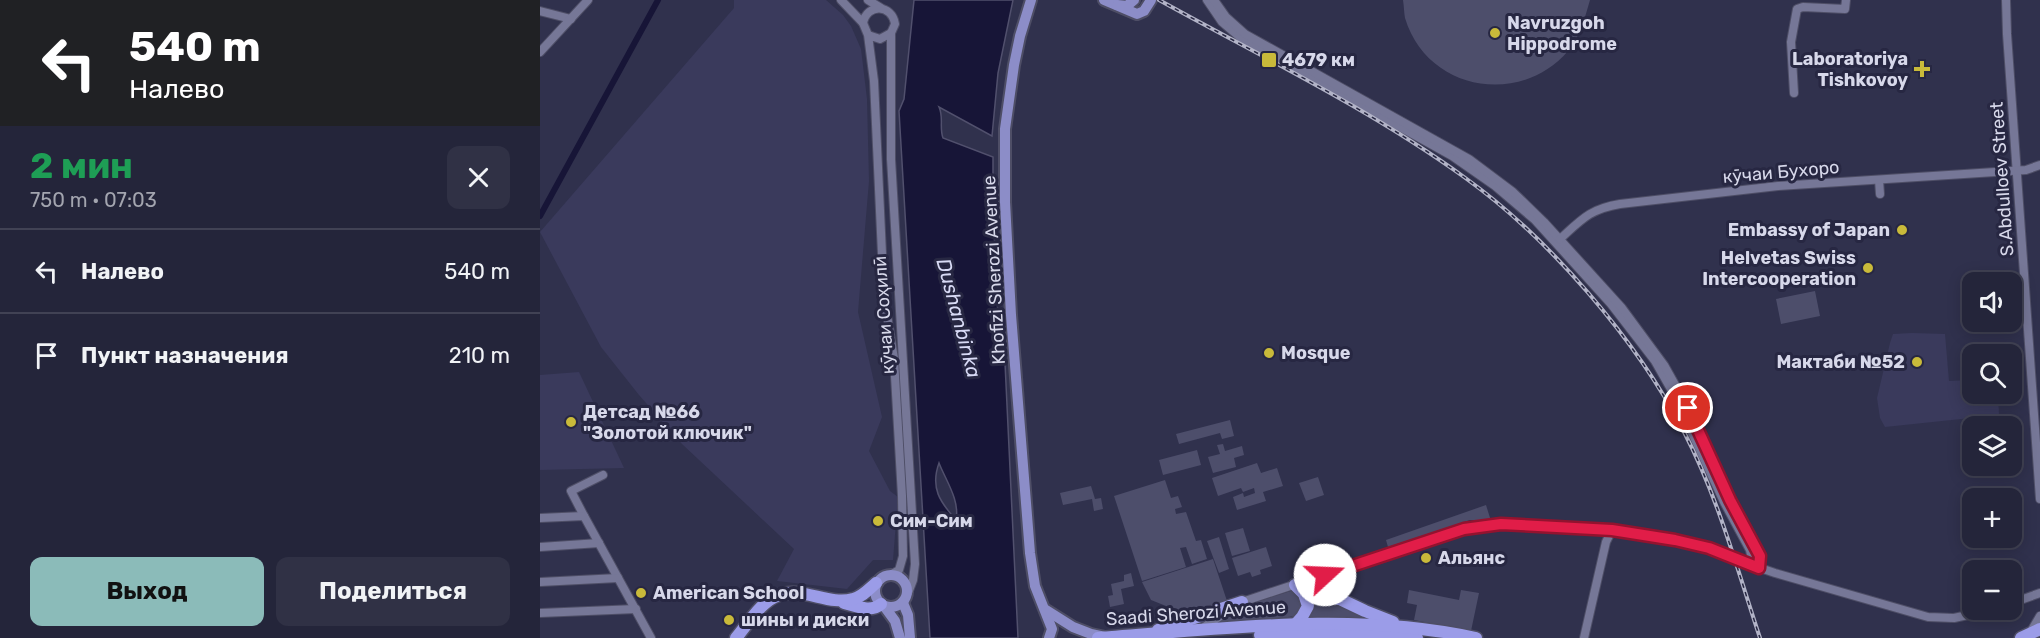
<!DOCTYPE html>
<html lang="ru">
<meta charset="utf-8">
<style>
:root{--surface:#24253a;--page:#303145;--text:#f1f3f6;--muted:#a3a5af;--line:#414254;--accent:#8bbbb9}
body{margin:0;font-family:Rubik,sans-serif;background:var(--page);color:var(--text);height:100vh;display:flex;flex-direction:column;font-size:22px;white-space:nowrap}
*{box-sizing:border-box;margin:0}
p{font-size:20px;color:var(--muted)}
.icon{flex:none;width:33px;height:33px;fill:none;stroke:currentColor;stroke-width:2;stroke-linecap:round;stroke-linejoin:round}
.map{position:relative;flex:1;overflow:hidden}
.side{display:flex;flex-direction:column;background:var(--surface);width:540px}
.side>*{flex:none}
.top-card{background:#202124;color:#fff;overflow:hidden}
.fabs{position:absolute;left:1422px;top:272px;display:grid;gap:12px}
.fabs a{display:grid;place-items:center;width:60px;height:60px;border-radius:12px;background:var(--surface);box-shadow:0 3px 15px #0003,0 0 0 2px var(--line);font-size:30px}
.pin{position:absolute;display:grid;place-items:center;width:51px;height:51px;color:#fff;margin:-26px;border:3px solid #fff;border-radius:50%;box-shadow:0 2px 6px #0007}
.me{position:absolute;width:66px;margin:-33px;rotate:70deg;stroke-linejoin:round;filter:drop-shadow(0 0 4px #0008)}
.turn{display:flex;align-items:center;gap:21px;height:126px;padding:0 30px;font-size:27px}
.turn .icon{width:78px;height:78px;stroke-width:2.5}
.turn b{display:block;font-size:42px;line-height:51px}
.round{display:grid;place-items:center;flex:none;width:63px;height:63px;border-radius:12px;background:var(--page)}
.overview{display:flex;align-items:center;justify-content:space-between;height:102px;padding:0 30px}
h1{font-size:36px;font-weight:700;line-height:45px;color:#1e9e55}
.cta{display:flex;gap:12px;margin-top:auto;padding:12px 30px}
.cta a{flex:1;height:69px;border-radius:12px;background:var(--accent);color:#111;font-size:24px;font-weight:700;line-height:69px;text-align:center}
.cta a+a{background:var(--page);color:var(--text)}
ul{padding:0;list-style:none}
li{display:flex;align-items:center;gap:18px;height:84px;padding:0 30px;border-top:2px solid var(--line)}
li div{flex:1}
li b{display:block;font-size:22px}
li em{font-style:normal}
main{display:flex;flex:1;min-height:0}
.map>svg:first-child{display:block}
.built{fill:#3a3a5c}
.green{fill:#4d4e6b}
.water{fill:#171537;stroke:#51506d;stroke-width:1.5;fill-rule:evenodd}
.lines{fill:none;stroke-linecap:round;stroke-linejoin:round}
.canal{stroke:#171537;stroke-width:6}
.minor-casing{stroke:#4e4e66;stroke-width:10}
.major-casing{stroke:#4e4e66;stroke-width:14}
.highway-casing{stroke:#4e4e66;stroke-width:15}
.minor{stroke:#767797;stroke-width:8}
.major{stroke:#8c8dc8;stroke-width:10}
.highway{stroke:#9b9ce8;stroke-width:12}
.rail-casing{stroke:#b2b3c7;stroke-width:4}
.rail{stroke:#272742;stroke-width:1.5;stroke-dasharray:4.5;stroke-linecap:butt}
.route-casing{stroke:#92132f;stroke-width:15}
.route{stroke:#e11d48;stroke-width:10}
.poi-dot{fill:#c9ba3a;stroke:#272742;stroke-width:2}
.labels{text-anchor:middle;stroke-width:6;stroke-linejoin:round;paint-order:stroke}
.poi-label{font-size:18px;font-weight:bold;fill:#d7d8ea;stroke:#272742;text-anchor:start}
.street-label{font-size:18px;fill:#d7d8ea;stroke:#272742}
.water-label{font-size:20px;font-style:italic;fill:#d8daf5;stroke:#272742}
</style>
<main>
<section class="side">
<div class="top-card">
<div class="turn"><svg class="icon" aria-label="left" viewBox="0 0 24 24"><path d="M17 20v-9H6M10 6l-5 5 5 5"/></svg><div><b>540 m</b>Налево</div></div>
</div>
<div class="overview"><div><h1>2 мин</h1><p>750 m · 07:03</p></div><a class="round"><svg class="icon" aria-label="close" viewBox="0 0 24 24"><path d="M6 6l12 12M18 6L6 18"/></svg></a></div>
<ul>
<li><svg class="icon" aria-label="left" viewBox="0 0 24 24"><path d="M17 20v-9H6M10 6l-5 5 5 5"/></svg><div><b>Налево</b></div><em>540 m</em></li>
<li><svg class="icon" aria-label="arrive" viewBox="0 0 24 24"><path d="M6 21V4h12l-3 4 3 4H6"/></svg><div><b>Пункт назначения</b></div><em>210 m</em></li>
</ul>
<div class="cta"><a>Выход</a><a>Поделиться</a></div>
</section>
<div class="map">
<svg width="1500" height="638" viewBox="0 0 1500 638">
<rect width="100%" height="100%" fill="#30314d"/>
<g class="built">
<polygon points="194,0 286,0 303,15 311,26 321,49 327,99 329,181 318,312 342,417 329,451 350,491 358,497 353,560 333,560 307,589 237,581 254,549 142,444 99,395 61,347 0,232 194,8"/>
<polygon points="1372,333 1405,334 1409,381 1432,380 1432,393 1458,393 1459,415 1345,427 1340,418 1337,398 1350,343 1353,334"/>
<polygon points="39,372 84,468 0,470 0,375"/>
</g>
<g class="green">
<path d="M 863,0 L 1050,0 C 1045,17 1040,37 1028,51 C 980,107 887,91 865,18 C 864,13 864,6 863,0 Z"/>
<polygon points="1275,291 1280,316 1241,324 1236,299"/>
<polygon points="690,420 694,436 682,439 680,433 639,444 636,434"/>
<polygon points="683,444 685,451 702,446 704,455 694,458 696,467 673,473 668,457 680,454 677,445"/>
<polygon points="657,450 661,465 623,475 619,460"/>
<polygon points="717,463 721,473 737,468 743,486 723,492 726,501 697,510 693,497 703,493 704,497 715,493 714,488 703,492 701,488 678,496 672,478"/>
<polygon points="778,477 784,495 766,501 759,483"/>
<polygon points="625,480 631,498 638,496 642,507 635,509 636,514 646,512 656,541 661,540 667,559 652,564 646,547 640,548 646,567 602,581 574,496"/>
<polygon points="551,486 555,499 561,498 563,509 554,511 552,499 523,505 520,493"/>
<polygon points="946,505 951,521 930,520 848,547 846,540"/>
<polygon points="703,528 710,551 692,556 685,533"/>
<polygon points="679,537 689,569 679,573 667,541"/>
<polygon points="726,547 732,566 720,570 721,574 712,577 710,572 698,576 692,558"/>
<polygon points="673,559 687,601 646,614 611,600 602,582"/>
<polygon points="591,573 594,586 581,589 584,604 570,607 568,596 573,595 571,584 584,581 584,575"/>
<polygon points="766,589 838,620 768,619 774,601"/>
<polygon points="754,590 765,601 758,616 674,624 719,601"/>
<polygon points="869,590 919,600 921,590 939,593 931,631 874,620 877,605 867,603"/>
</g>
<path class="water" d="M 374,0 L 473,0 L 458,73 L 452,136 L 399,107 C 404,118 399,127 403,138 L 453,157 L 453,207 L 458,317 L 465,363 L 478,638 L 390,638 L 359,111 L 364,99 ZM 399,463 C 406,481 420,500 416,520 C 400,502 390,488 399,463 Z"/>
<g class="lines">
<polyline class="canal" points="0,216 118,0"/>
<g class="minor-casing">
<g id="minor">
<polyline points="301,0 323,23"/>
<polyline points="328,0 341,8"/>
<polyline points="667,0 682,22 702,39 912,156 955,186 995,220 1071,304 1115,361 1136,398 1184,502 1210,550 1211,555 1209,564"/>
<polyline points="674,0 686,17 705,34 929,159 973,192 1004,222 1082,308 1124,365 1148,408 1190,500 1220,556 1219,568"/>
<polyline points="1466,0 1467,34 1500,499"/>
<polyline points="0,11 31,19"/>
<polyline points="351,33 351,159 375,564 373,580 368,593"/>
<path d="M 328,35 L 340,39 L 351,33 L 355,24 C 352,4 327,3 323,23 L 328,35 L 334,81 L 344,297 L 354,359 L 362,496 L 363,556 L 359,570 L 352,574"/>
<polyline points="0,52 48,0"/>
<polyline points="1254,93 1251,42 1257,9 1263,7 1305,9 1306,0"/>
<polyline points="1339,180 1340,194"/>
<path d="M 1020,239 C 1042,219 1050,209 1080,204 L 1238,186 L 1486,170 L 1500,165"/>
<polyline points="44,516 31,491 63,475"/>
<polyline points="0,518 44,516 111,638"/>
<polyline points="0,547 59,543"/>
<polyline points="0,582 78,578"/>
<polyline points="1472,603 1500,593"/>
<polyline points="0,613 96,609"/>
<polyline points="661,629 702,602 906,534 924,529 961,524 1072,530 1135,540 1169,548 1194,559 1235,573 1388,617 1414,618 1455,609"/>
<polyline points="1490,633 1500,616"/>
<polyline points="1044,638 1066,542 1072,530"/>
</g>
</g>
<g class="major-casing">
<g id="major">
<polyline points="491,0 480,36 474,65 465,129 465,202 471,315 490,553 495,586 512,629 509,638"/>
<polyline points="564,0 597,14 604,11 611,0"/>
<polyline points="577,5 587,6 594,0"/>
<circle cx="351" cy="591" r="16"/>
<polyline points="363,603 368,615 370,638"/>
<polyline points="344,606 355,621 360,638"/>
<polyline points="506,610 533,627 551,634 565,637"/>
</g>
</g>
<g class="highway-casing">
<g id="highway">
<polyline points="764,582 825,611 853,622"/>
<polyline points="755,585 764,594 768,606 762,617 755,625"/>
<path d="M 798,599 C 787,587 788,581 799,569"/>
<path d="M 304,603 C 316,606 331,613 341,604"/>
<polyline points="618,630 702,602"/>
<polyline points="720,635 823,633 877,638"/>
<path d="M 196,638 C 208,624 221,601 239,595 C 262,586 289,606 313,599 C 322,597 329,589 336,583"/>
<path d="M 558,638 C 682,629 813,611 936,638"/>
<polyline points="1481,638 1500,629"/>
</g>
</g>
<use href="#minor" class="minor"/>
<use href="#major" class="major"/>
<use href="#highway" class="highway"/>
<g class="rail-casing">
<path id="rail" d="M 619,0 C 722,57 828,108 924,177 C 1008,237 1097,340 1144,432 C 1178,497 1197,569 1220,638"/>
</g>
<use href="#rail" class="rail"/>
</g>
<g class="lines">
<g class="route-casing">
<polyline id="route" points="785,575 924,529 961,524 1072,530 1135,540 1169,548 1219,568 1220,556 1190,500 1148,408"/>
</g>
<use href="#route" class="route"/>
</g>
<g class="poi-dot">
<circle cx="955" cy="33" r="6"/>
<rect x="721" y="52" width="16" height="16" rx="3"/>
<path d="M1379 60h6v6h6v6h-6v6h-6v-6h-6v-6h6z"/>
<circle cx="1362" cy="230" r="6"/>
<circle cx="1328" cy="268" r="6"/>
<circle cx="729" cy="353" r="6"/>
<circle cx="1377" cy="362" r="6"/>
<circle cx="31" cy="422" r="6"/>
<circle cx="338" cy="521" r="6"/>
<circle cx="886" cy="558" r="6"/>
<circle cx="101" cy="593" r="6"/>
<circle cx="189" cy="620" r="6"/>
</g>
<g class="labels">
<g class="poi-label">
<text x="967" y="29">Navruzgoh<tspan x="967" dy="21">Hippodrome</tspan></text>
<text x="1368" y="65" text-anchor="end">Laboratoriya<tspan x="1368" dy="21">Tishkovoy</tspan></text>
<text x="742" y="66">4679 км</text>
<text x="1350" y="236" text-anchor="end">Embassy of Japan</text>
<text x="1316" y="264" text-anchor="end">Helvetas Swiss<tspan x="1316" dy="21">Intercooperation</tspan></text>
<text x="741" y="359">Mosque</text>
<text x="1365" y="368" text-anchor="end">Мактаби №52</text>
<text x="43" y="418">Детсад №66<tspan x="43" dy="21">"Золотой ключик"</tspan></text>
<text x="350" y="527">Сим-Сим</text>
<text x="898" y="564">Альянс</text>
<text x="113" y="599">American School</text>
<text x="201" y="626">шины и диски</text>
</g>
<g class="street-label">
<text transform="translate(1241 172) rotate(-5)" y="6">кӯчаи Бухоро</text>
<text transform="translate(1462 179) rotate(-94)" y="6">S.Abdulloev Street</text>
<text transform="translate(454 270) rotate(-93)" y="6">Khofizi Sherozi Avenue</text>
<text transform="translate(344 315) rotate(-94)" y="6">кӯчаи Соҳилӣ</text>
<text transform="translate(656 613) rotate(-4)" y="6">Saadi Sherozi Avenue</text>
</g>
<g class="water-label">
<text transform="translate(419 318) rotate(75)" y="7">Dushanbinka</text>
</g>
</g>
</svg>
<div class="fabs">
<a><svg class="icon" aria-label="sound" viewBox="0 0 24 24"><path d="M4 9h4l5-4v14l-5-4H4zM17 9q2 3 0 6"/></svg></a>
<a><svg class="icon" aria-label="search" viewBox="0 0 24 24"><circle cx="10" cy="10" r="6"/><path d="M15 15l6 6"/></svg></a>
<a><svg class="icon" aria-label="layers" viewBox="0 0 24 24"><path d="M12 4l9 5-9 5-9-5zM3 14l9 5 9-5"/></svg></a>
<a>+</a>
<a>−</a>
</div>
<div class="pin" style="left:1148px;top:408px;background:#d93025"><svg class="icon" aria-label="arrive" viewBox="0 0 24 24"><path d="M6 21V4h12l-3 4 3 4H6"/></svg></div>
<svg class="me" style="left:785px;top:575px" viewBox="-20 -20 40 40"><circle r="19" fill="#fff"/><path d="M0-13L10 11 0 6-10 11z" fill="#e11d48"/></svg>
</div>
</main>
